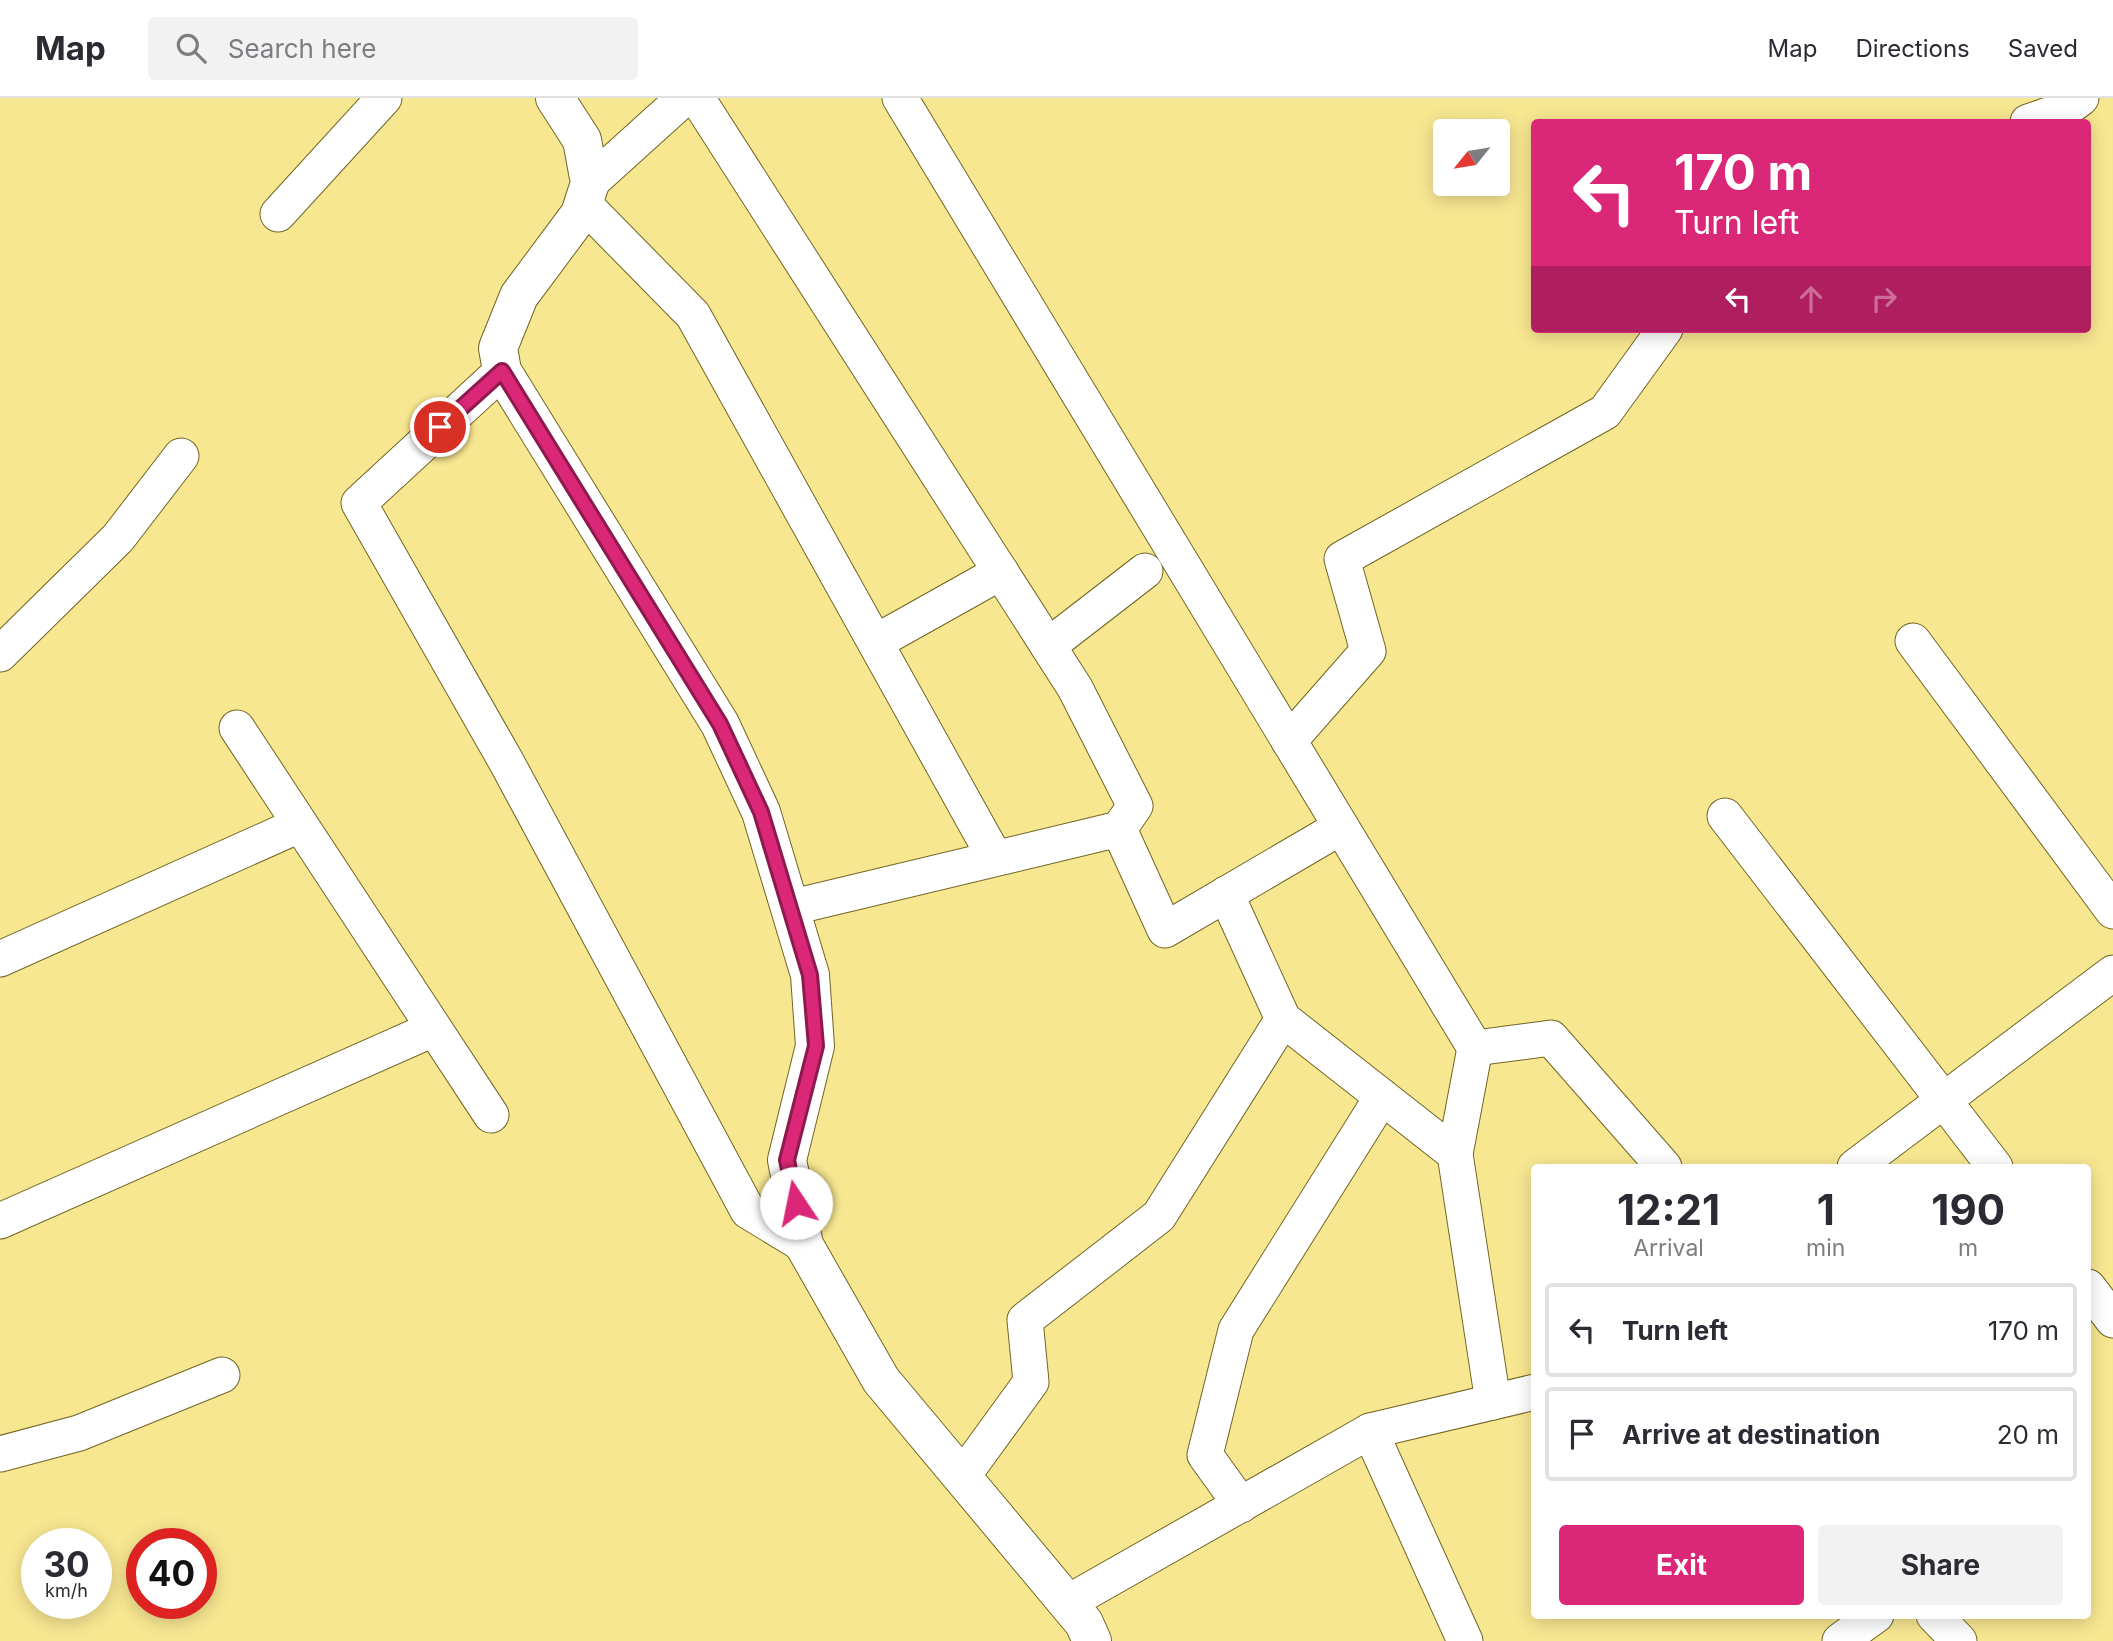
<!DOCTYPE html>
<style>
:root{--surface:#fff;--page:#f2f2f3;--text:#2b2b33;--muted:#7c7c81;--line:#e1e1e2;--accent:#db2777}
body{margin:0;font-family:Inter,sans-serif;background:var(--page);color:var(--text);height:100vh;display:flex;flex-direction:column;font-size:26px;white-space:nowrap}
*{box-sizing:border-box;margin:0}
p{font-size:23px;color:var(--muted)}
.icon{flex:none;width:38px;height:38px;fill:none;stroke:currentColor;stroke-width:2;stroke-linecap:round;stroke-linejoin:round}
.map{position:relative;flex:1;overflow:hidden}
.sheet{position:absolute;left:1531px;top:1066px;width:560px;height:455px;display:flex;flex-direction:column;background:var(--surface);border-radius:7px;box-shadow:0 4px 18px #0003}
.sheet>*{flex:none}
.hud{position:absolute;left:1531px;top:21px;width:560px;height:214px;border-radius:7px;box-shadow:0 4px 18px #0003;background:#db2777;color:#fff;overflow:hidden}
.needle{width:46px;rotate:240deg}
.buttons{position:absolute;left:1433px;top:21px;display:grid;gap:14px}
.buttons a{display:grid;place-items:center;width:77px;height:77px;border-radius:7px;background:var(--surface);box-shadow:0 4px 18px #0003;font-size:35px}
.speed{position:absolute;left:21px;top:1430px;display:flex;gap:14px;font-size:35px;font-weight:700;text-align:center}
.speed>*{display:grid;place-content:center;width:91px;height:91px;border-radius:50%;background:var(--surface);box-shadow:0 4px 18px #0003;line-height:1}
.speed small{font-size:18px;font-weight:400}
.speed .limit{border:10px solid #d22;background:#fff;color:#111}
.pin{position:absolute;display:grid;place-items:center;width:60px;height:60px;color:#fff;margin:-30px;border:4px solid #fff;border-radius:50%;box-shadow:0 2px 7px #0007}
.me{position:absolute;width:77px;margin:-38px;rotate:349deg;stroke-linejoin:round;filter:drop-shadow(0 0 5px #0008)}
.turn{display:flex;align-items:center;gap:24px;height:147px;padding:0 28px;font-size:32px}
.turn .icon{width:91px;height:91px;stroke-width:2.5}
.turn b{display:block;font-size:49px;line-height:60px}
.lanes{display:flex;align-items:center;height:66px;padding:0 28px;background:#0003;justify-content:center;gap:35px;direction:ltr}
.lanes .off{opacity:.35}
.eta{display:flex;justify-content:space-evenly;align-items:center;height:119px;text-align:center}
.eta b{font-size:42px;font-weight:700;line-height:49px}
.button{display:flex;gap:14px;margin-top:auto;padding:14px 28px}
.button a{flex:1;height:80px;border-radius:7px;background:var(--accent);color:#fff;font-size:28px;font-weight:700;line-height:80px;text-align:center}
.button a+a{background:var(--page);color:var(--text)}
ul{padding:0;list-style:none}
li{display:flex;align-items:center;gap:21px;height:94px;margin:0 14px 10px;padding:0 14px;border:4px solid var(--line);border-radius:7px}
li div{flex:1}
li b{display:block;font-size:26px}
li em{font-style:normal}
header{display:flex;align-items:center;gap:42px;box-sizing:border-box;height:98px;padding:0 35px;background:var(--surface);border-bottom:2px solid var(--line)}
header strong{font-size:33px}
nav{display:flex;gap:38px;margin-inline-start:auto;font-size:24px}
.search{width:490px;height:63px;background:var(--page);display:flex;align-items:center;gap:18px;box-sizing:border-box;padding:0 24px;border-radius:7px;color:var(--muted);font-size:26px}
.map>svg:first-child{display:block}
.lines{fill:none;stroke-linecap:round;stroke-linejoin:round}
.minor-casing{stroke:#716523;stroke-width:37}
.tertiary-casing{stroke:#716523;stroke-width:40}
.minor{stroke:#fff;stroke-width:35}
.tertiary{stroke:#fff;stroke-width:38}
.route-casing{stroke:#8e194d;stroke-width:18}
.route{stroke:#db2777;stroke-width:12}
</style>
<header>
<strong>Map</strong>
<div class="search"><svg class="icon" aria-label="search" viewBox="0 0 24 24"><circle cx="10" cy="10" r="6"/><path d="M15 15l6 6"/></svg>Search here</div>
<nav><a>Map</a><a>Directions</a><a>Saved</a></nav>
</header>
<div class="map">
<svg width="2113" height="1543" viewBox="0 0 2113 1543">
<rect width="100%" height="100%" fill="#f8e791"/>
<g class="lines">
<g class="minor-casing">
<g id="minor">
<polyline points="697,0 1075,590 1135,708 1119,731 789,810"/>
<polyline points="900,0 1475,950 1551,940 1664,1069"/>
<polyline points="2028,24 2066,11 2081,0"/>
<polyline points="590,85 684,0"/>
<polyline points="583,105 693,217 995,760"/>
<polyline points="278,116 384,0"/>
<polyline points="502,273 359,405 507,665 748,1113 804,1147"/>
<polyline points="1913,543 2113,813"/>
<polyline points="876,544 1001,474"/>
<polyline points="1048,548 1145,473"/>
<polyline points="0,556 118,440 181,358"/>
<polyline points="237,630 491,1017"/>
<polyline points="1289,643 1368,553 1342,461 1605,314 1665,231"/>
<polyline points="1725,718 1995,1069"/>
<polyline points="1119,731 1165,832 1341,729"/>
<polyline points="1226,796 1283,921 1455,1056"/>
<polyline points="0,861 299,727"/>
<polyline points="1475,950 1455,1056 1493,1304"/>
<polyline points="1855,1069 2113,875"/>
<polyline points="0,1123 433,931"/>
<polyline points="2088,1189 2113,1222"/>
<polyline points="1370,1333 1465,1543"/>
<polyline points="0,1356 79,1335 222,1277"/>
<polyline points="962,1379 1031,1284 1025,1222 1159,1118 1283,921"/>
<polyline points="1241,1407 1205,1357 1236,1232 1382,999"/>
<polyline points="1067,1505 1370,1333 1535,1294"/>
<polyline points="1934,1517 1959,1543"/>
<polyline points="1840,1543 1876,1517"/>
</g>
</g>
<g class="tertiary-casing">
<polyline id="tertiary" points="555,0 582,42 590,85 580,116 519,198 498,250 502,273 720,626 761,714 810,877 815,948 787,1062 804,1147 881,1282 1084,1525 1092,1543"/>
</g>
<use href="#minor" class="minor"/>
<use href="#tertiary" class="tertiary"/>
</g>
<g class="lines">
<g class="route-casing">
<polyline id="route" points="440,329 502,273 720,626 761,714 810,877 816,948 787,1062 796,1105"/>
</g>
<use href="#route" class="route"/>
</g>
</svg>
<div class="buttons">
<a><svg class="needle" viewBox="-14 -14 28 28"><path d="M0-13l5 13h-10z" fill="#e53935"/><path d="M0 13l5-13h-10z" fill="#7c7c81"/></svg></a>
</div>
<div class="speed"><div>30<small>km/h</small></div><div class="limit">40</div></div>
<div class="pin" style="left:440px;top:329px;background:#d93025"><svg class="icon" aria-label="arrive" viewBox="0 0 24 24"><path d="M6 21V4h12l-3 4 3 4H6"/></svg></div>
<svg class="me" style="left:796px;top:1105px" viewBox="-20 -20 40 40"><circle r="19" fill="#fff"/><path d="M0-13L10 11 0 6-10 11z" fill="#db2777"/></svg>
<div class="hud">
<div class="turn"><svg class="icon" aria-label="left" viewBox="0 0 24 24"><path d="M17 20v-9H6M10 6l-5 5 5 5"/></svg><div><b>170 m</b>Turn left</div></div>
<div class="lanes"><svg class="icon" aria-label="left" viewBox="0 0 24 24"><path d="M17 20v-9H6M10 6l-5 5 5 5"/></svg><svg class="icon off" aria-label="ahead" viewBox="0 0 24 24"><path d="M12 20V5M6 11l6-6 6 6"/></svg><svg class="icon off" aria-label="right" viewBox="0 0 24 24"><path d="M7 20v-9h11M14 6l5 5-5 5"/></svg></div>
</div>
<section class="sheet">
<div class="eta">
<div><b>12:21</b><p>Arrival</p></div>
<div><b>1</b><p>min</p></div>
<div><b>190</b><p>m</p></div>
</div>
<ul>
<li><svg class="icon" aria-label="left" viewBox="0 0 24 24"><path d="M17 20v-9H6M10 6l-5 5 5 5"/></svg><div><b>Turn left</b></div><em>170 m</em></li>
<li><svg class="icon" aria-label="arrive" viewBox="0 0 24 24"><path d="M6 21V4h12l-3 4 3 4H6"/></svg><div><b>Arrive at destination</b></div><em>20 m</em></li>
</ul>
<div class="button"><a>Exit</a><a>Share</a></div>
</section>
</div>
